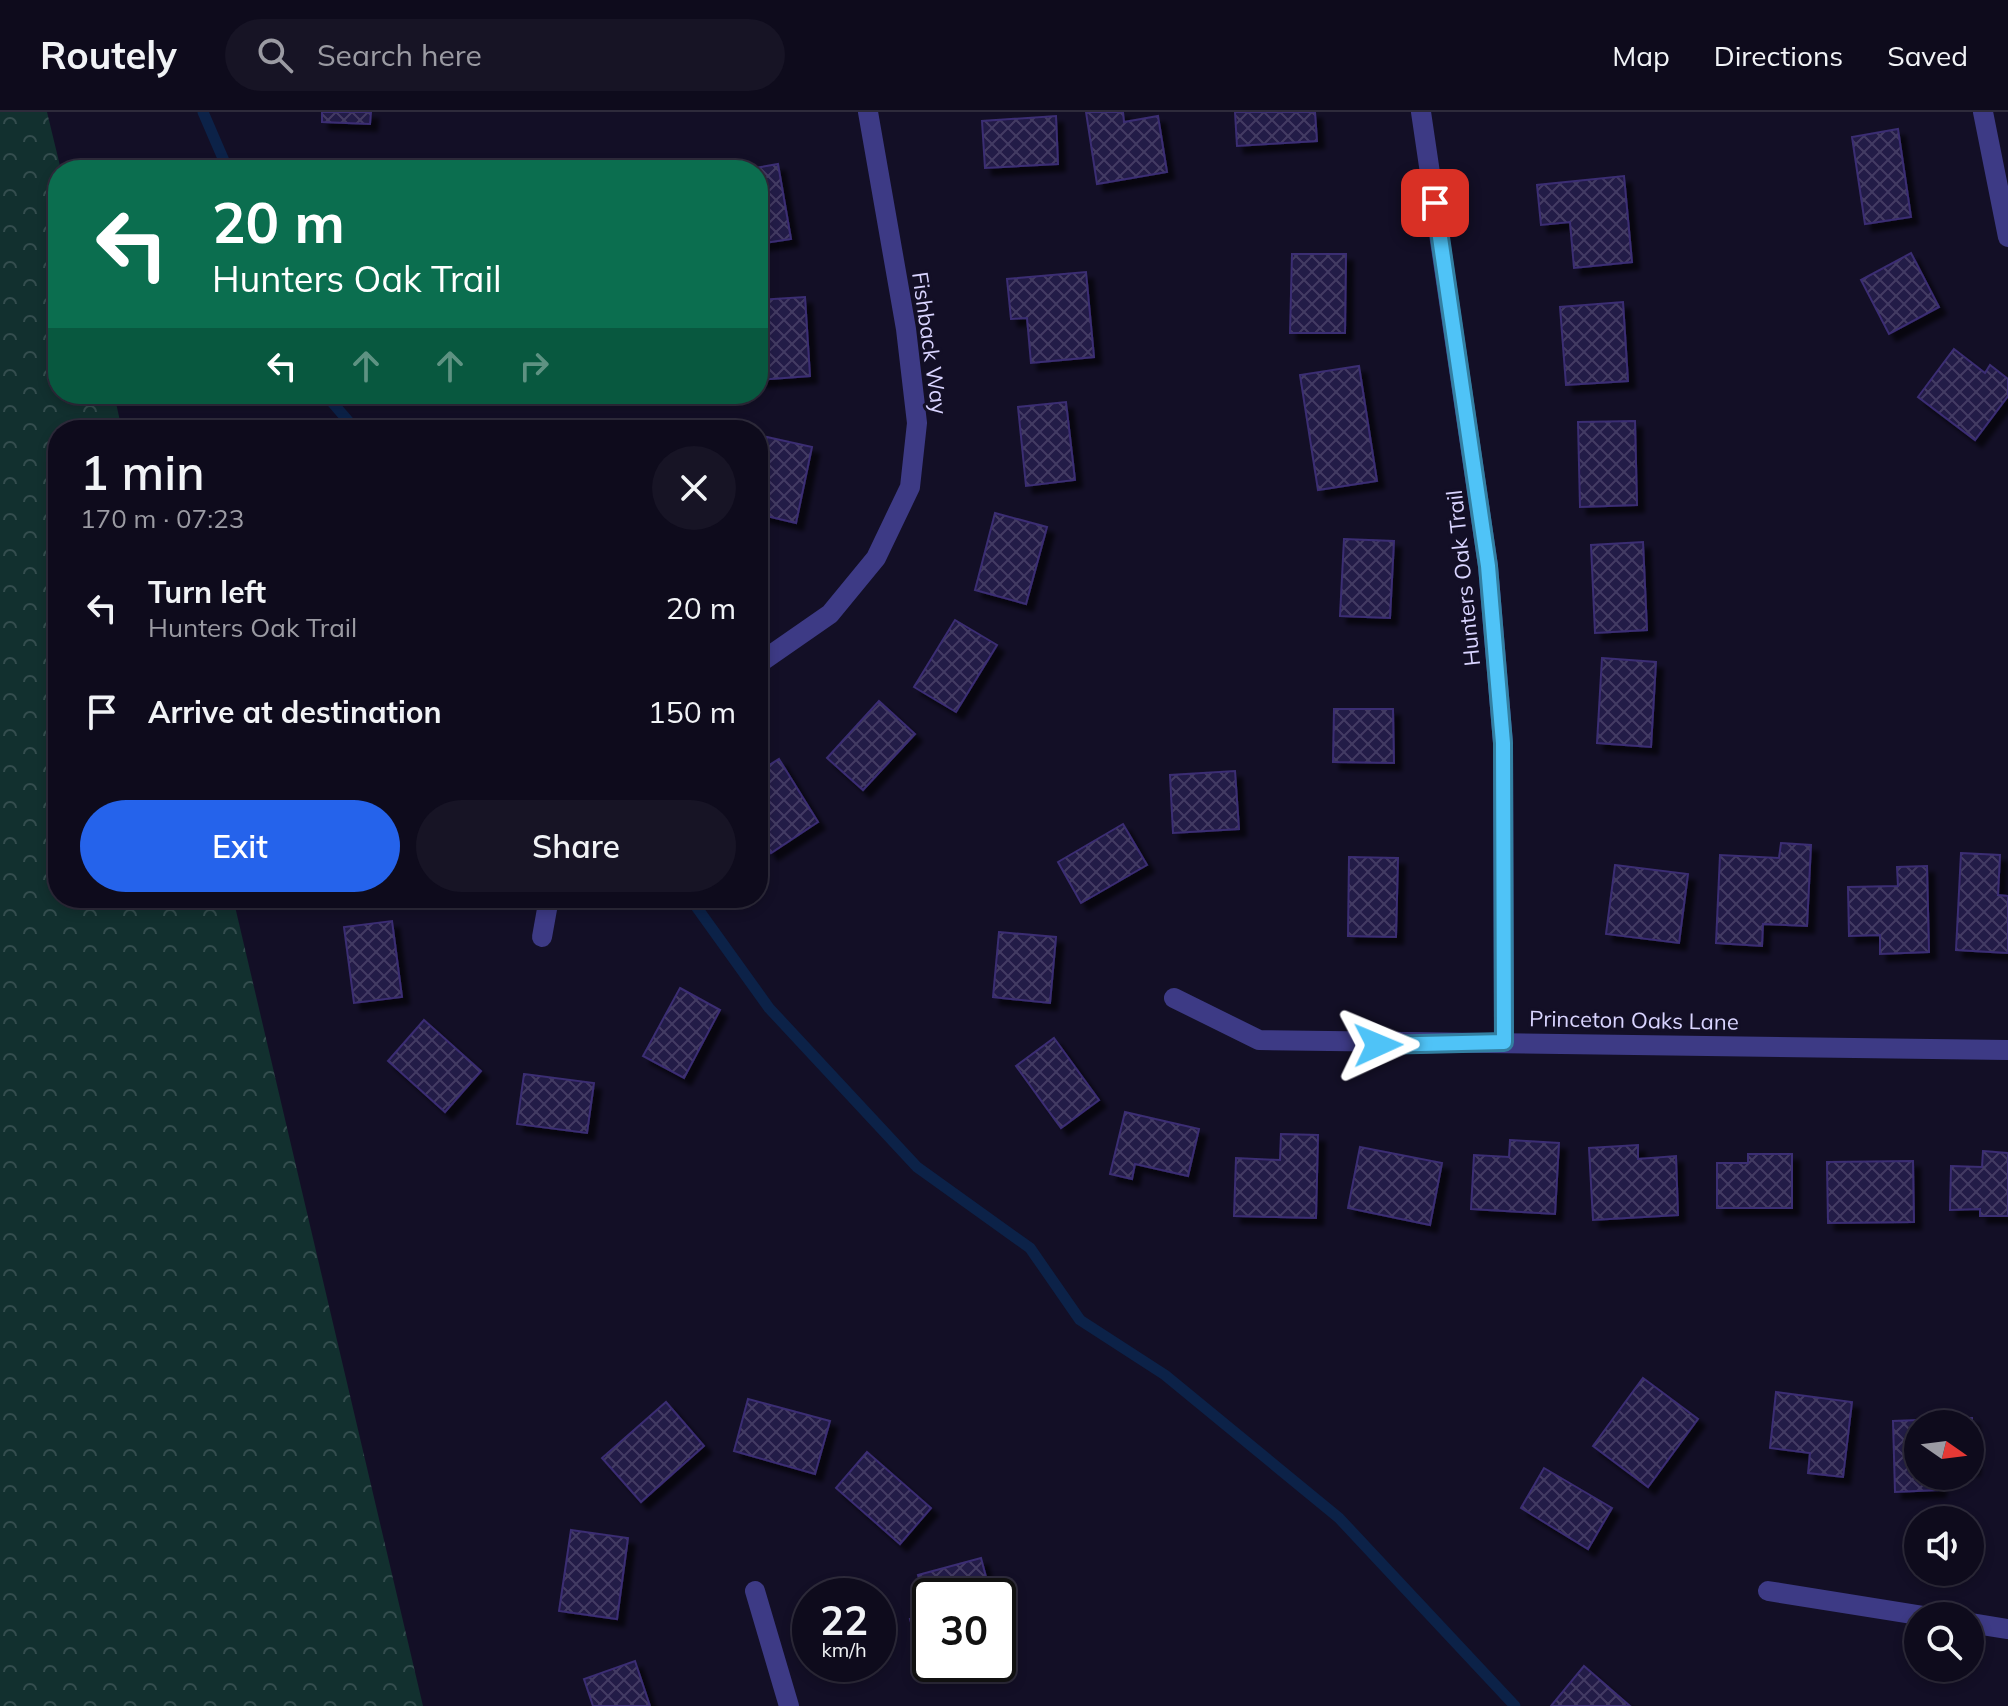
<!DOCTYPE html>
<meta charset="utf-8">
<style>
:root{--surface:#0e0b1c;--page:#171425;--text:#f1f3f6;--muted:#9b9ba3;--line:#2e2b3b;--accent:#2563eb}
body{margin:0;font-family:Mulish,sans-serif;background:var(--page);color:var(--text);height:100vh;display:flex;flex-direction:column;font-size:30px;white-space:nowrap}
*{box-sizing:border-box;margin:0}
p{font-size:26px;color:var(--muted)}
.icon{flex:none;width:44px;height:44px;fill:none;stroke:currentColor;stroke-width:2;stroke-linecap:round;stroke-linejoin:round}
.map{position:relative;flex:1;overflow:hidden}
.panel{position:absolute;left:48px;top:308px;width:720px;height:488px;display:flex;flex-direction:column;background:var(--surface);border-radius:32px;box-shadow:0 4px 12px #0003,0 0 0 2px var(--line)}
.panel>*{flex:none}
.hud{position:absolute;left:48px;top:48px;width:720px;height:244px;border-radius:32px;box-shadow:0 4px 12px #0003,0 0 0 2px var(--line);background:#0b6e4f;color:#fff;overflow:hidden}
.needle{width:52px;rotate:104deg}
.fabs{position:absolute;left:1904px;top:1298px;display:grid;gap:16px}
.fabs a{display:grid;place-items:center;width:80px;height:80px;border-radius:50%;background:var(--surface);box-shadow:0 4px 12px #0003,0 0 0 2px var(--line);font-size:40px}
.speed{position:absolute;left:792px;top:1466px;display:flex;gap:16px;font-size:40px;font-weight:700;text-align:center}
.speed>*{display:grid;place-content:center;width:104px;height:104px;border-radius:50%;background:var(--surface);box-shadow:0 4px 12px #0003,0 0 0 2px var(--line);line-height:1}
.speed small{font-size:20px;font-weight:400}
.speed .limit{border:4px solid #111;border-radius:12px;background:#fff;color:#111}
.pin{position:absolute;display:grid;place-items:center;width:68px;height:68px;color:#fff;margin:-34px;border-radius:16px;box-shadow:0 4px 12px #0006}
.me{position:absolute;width:88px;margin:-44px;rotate:89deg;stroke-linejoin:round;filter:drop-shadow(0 0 6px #0008)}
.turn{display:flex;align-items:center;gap:28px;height:168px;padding:0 32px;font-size:36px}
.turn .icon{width:104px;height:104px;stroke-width:2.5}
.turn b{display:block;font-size:56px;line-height:68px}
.lanes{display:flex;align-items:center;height:76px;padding:0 32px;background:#0003;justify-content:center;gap:40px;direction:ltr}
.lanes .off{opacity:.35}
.round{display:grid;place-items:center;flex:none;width:84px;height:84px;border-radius:42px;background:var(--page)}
.headline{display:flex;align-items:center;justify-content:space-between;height:136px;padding:0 32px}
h1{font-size:48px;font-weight:600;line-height:60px}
.primary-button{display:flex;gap:16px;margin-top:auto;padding:16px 32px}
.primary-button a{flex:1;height:92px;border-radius:48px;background:var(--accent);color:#fff;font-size:32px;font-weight:600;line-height:92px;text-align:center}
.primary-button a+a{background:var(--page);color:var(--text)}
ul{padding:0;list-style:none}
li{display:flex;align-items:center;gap:24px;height:104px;padding:0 32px}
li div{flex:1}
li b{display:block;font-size:30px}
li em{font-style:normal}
header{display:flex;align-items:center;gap:48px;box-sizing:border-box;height:112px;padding:0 40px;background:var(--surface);border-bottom:2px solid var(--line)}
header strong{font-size:38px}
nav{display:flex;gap:44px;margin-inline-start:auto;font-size:28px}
.search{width:560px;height:72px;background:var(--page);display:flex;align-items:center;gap:20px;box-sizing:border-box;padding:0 28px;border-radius:44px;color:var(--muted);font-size:30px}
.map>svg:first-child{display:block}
.forest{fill:url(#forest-crowns)}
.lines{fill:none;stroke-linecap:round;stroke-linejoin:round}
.stream{stroke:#0c2248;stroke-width:11}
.building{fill:url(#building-cross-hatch);stroke:#3b2d73;stroke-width:2;filter:url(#shadow)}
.minor{stroke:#3d3a85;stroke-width:20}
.route-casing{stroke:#337fa1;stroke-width:20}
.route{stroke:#4fc3f7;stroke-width:14}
.labels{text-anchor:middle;stroke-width:6;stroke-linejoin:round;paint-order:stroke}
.street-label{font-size:22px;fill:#d9d4ff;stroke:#130f26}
</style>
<header>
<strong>Routely</strong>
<div class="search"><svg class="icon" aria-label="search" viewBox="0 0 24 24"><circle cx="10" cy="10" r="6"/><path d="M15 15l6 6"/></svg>Search here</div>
<nav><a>Map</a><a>Directions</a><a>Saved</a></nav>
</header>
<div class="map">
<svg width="2008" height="1594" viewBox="0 0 2008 1594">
<defs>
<pattern id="forest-crowns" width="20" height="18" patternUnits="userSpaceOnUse" patternTransform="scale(2)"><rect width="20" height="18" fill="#12302f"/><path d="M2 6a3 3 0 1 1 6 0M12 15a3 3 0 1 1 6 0" fill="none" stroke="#344d4e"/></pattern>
<pattern id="building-cross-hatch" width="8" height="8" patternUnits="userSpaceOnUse" patternTransform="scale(2)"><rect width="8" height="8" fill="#241b47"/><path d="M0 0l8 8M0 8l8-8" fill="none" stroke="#433b63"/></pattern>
<filter id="shadow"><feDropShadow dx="7" dy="7" stdDeviation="2" flood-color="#0009"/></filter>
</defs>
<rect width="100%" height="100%" fill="#130f26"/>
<polygon class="forest" points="0,0 47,0 61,58 58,58 58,282 114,282 122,318 58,318 58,786 233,786 423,1594 0,1594"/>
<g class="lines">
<g class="stream">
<polyline points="203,0 228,58"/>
<polyline points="325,282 356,318"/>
<polyline points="690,786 769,896 917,1055 1030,1136 1080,1208 1165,1263 1339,1406 1515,1594"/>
</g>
</g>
<g class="building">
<polygon points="322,0 371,0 370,12 322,10"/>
<polygon points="1086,0 1123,0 1124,10 1158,4 1167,60 1097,72"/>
<polygon points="1235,0 1315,0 1317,29 1237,34"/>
<polygon points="1056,4 1058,52 985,56 982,9"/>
<polygon points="1898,17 1911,105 1865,112 1852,25"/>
<polygon points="778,52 791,127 758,132 758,58 743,58"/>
<polygon points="1624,64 1632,150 1574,156 1570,110 1541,113 1537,73"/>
<polygon points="1911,141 1939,195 1889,222 1861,168"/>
<polygon points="1292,142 1346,142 1345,221 1290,221"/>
<polygon points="1086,160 1094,245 1031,251 1027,206 1011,207 1007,167"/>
<polygon points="805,185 810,264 758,268 758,188"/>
<polygon points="1623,190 1628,269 1566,273 1560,195"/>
<polygon points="1954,237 1985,261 1990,253 2008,267 2008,284 1975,328 1918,285"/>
<polygon points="1359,254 1377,369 1318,378 1300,263"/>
<polygon points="1066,290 1075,368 1026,374 1018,295"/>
<polygon points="1635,309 1637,393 1580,395 1578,310"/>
<polygon points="767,325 812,335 796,411 758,402 758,366"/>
<polygon points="995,401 1047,415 1026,492 975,478"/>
<polygon points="1344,427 1394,429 1390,506 1340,504"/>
<polygon points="1643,430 1647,518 1595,521 1591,433"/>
<polygon points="955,508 997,533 956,600 914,575"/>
<polygon points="1602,546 1656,550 1651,635 1597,631"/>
<polygon points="879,589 915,622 863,678 827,646"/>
<polygon points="1334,597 1393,597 1394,651 1333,650"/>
<polygon points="779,647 818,710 771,741 758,721 758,660"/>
<polygon points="1235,659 1239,717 1173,721 1170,663"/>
<polygon points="1123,712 1147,753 1081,791 1058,750"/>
<polygon points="1781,731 1811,733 1807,814 1763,812 1762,834 1716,831 1720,743 1779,746"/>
<polygon points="1961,741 2000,743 1998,783 2008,784 2008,841 1956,838"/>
<polygon points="1349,745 1398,746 1396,825 1348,824"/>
<polygon points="1615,753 1688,762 1679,831 1606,822"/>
<polygon points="1927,754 1929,840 1880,842 1880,823 1849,824 1848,775 1898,774 1897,755"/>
<polygon points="392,809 402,885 354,891 344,815"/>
<polygon points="999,820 1056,825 1050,891 993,885"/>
<polygon points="680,876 720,898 684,966 643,944"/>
<polygon points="424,908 481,959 445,1000 388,949"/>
<polygon points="1054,926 1099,988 1061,1016 1016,954"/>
<polygon points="524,962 594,971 587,1021 517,1012"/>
<polygon points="1125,1000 1199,1017 1188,1064 1135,1052 1132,1067 1110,1062"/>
<polygon points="1281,1022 1318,1023 1316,1106 1234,1104 1236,1046 1280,1048"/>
<polygon points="1510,1028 1559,1031 1555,1102 1471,1097 1474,1043 1509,1045"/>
<polygon points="1638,1033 1638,1047 1676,1044 1678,1103 1593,1108 1589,1036"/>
<polygon points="1360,1035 1442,1051 1430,1113 1348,1096"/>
<polygon points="1983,1039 2008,1041 2008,1104 1980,1104 1980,1097 1950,1098 1951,1054 1982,1055"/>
<polygon points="1748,1042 1792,1042 1792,1096 1717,1096 1717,1051 1748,1051"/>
<polygon points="1913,1049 1914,1110 1828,1111 1827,1050"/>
<polygon points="1643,1266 1698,1307 1648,1375 1593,1334"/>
<polygon points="1776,1280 1852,1290 1843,1365 1808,1361 1810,1341 1770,1336"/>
<polygon points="748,1287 830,1309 815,1362 734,1339"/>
<polygon points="666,1290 704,1334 641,1390 602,1346"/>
<polygon points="1972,1306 1973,1356 1970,1356 1970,1312 1918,1312 1918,1364 1939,1364 1939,1378 1895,1380 1893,1309"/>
<polygon points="867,1340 931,1396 900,1432 836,1376"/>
<polygon points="1544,1356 1612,1396 1588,1437 1521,1396"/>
<polygon points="571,1418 628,1426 617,1507 559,1499"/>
<polygon points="981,1446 991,1484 930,1484 930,1546 921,1548 910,1507 928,1502 918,1463"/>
<polygon points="635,1549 650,1594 593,1594 584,1567"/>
<polygon points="1584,1554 1630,1594 1551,1594"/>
</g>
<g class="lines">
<g class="minor">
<polyline points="1421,0 1488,454 1503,631 1504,930"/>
<polyline points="1983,0 2008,125"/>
<polyline points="758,552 830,502 876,446 910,375 917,311 906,217 868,0"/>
<polyline points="542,825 549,786"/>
<polyline points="1174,886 1259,928 2008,938"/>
<polyline points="755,1479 789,1594"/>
<polyline points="1768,1479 1924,1504"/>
<polyline points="1970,1511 2008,1517"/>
</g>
</g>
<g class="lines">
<g class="route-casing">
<polyline id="route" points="1378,933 1504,930 1503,631 1488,454 1435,91"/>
</g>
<use href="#route" class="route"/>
</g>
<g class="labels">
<g class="street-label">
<text transform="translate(930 231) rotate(82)" y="8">Fishback Way</text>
<text transform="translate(1463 466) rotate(-96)" y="8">Hunters Oak Trail</text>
<text transform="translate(1634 908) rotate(1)" y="8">Princeton Oaks Lane</text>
</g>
</g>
</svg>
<div class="fabs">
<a><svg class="needle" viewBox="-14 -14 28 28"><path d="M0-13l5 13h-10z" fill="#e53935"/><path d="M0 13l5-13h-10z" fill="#9b9ba3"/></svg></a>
<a><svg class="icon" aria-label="sound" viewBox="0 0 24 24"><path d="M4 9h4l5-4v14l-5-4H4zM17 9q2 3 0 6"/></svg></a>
<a><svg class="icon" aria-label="search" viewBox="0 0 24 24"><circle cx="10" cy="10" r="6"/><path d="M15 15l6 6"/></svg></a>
</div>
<div class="speed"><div>22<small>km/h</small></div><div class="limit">30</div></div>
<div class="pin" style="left:1435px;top:91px;background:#d93025"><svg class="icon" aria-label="arrive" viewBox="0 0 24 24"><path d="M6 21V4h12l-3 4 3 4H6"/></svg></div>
<svg class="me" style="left:1378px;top:933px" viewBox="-20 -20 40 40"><path d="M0-17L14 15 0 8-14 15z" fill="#4fc3f7" stroke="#fff" stroke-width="4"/></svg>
<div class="hud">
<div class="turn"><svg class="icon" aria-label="left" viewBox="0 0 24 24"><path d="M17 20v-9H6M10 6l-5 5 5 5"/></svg><div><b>20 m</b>Hunters Oak Trail</div></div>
<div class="lanes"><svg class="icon" aria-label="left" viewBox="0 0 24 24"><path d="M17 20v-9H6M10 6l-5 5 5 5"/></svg><svg class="icon off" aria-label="ahead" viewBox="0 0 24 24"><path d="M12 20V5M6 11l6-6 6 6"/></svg><svg class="icon off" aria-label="ahead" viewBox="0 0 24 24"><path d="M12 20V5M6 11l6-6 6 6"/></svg><svg class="icon off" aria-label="right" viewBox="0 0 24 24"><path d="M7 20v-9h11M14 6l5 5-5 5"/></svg></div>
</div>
<section class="panel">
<div class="headline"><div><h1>1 min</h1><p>170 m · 07:23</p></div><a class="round"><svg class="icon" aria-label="close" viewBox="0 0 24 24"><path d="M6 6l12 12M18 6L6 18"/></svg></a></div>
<ul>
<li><svg class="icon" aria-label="left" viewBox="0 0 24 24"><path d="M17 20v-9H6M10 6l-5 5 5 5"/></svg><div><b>Turn left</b><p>Hunters Oak Trail</p></div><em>20 m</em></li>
<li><svg class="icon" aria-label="arrive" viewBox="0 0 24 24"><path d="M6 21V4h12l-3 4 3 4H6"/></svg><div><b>Arrive at destination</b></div><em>150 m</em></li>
</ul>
<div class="primary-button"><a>Exit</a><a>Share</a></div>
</section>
</div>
